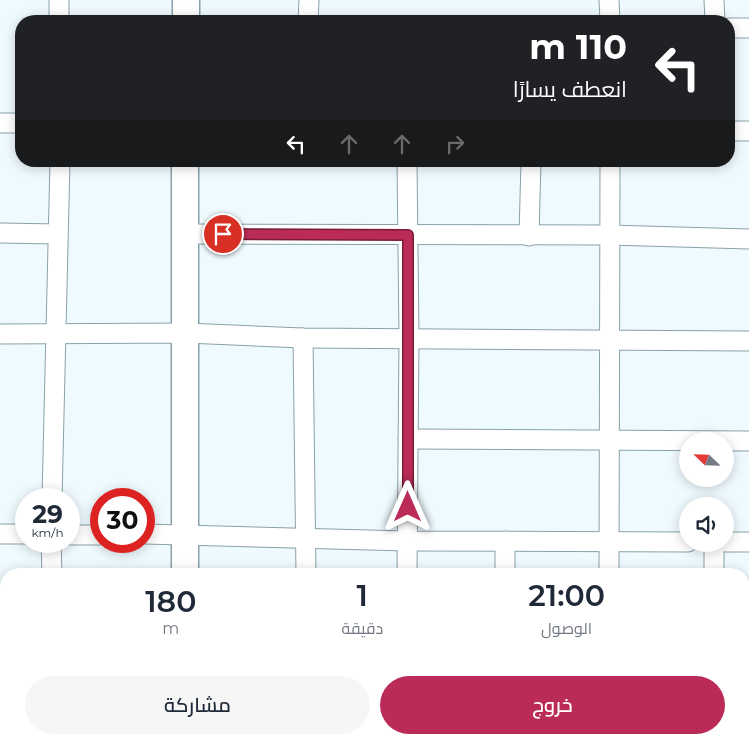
<!DOCTYPE html>
<html lang="ar">
<meta charset="utf-8">
<style>
:root{--surface:#fff;--page:#f6f6f7;--text:#1f2937;--muted:#747a83;--accent:#ba2b57}
body{margin:0;font-family:Montserrat,Cairo,sans-serif;background:var(--page);color:var(--text);direction:rtl;height:100vh;display:flex;flex-direction:column;font-size:19px;white-space:nowrap}
*{box-sizing:border-box;margin:0}
p{font-size:16px;color:var(--muted)}
.icon{flex:none;width:28px;height:28px;fill:none;stroke:currentColor;stroke-width:2;stroke-linecap:round;stroke-linejoin:round}
.map{position:relative;flex:1;overflow:hidden;direction:ltr}
.details{position:absolute;left:0px;top:568px;width:750px;height:176px;display:flex;flex-direction:column;background:var(--surface);border-radius:20px 20px 0 0;box-shadow:0 2px 12px #0003;direction:rtl}
.details>*{flex:none}
.guide{position:absolute;left:15px;top:15px;width:720px;height:152px;border-radius:20px;box-shadow:0 2px 12px #0003;direction:rtl;background:#202124;color:#fff;overflow:hidden}
.needle{width:32px;rotate:293deg}
.controls{position:absolute;left:679px;top:432px;display:grid;gap:10px}
.controls a{display:grid;place-items:center;width:55px;height:55px;border-radius:50%;background:var(--surface);box-shadow:0 2px 12px #0003;font-size:25px}
.speed{position:absolute;left:15px;top:488px;display:flex;gap:10px;font-size:25px;font-weight:700;text-align:center}
.speed>*{display:grid;place-content:center;width:65px;height:65px;border-radius:50%;background:var(--surface);box-shadow:0 2px 12px #0003;line-height:1}
.speed small{font-size:12px;font-weight:400}
.speed .limit{border:8px solid #d22;background:#fff;color:#111}
.pin{position:absolute;display:grid;place-items:center;width:42px;height:42px;color:#fff;margin:-21px;border:2px solid #fff;border-radius:50%;box-shadow:0 1px 5px #0007}
.me{position:absolute;width:55px;margin:-28px;rotate:0deg;stroke-linejoin:round;filter:drop-shadow(0 0 4px #0008)}
.turn{display:flex;align-items:center;gap:18px;height:105px;padding:0 25px;font-size:22px}
.turn .icon{width:65px;height:65px;stroke-width:2.5}
.turn b{display:block;font-size:35px;line-height:42px}
.lanes{display:flex;align-items:center;height:48px;padding:0 25px;background:#0003;justify-content:center;gap:25px;direction:ltr}
.lanes .off{opacity:.35}
.eta{display:flex;justify-content:space-evenly;align-items:center;height:85px;text-align:center}
.eta b{font-size:30px;font-weight:600;line-height:35px}
.action{display:flex;gap:10px;margin-top:auto;padding:10px 25px}
.action a{flex:1;height:58px;border-radius:30px;background:var(--accent);color:#fff;font-size:20px;font-weight:600;line-height:58px;text-align:center}
.action a+a{background:var(--page);color:var(--text)}
.map>svg:first-child{display:block}
.lines{fill:none;stroke-linecap:round;stroke-linejoin:round}
.minor-casing{stroke:#88a1aa;stroke-width:21}
.secondary-casing{stroke:#88a1aa;stroke-width:29}
.minor{stroke:#fff;stroke-width:19}
.secondary{stroke:#fff;stroke-width:26}
.route-casing{stroke:#791c39;stroke-width:12}
.route{stroke:#ba2b57;stroke-width:9}
</style>
<div class="map">
<svg width="749" height="743" viewBox="0 0 749 743">
<rect width="100%" height="100%" fill="#effafe"/>
<g class="lines">
<g class="minor-casing">
<g id="minor">
<polyline points="59,0 59,21"/>
<polyline points="609,0 610,21"/>
<polyline points="714,0 715,21"/>
<polyline points="308,21 309,0"/>
<polyline points="729,28 749,28"/>
<polyline points="0,123 21,123"/>
<polyline points="729,131 749,131"/>
<polyline points="407,161 409,338 407,574"/>
<polyline points="0,233 57,234"/>
<polyline points="186,234 609,235 749,239"/>
<polyline points="529,236 531,161"/>
<polyline points="0,334 186,333 303,338 749,341"/>
<polyline points="303,338 306,574"/>
<polyline points="408,439 749,441"/>
<polyline points="52,499 60,161"/>
<polyline points="0,534 26,534"/>
<polyline points="144,534 407,541 688,542"/>
<polyline points="69,535 101,535"/>
<polyline points="51,541 52,574"/>
<polyline points="505,541 505,574"/>
<polyline points="725,542 749,542"/>
<polyline points="714,544 714,574"/>
<polyline points="609,574 610,161"/>
<polyline points="744,642 749,643"/>
<polyline points="55,738 55,743"/>
<polyline points="307,738 307,743"/>
<polyline points="507,738 507,743"/>
<polyline points="715,738 715,743"/>
<polyline points="406,743 406,738"/>
<polyline points="609,743 609,738"/>
</g>
</g>
<g class="secondary-casing">
<g id="secondary">
<polyline points="186,0 186,21"/>
<polyline points="185,574 185,161"/>
<polyline points="186,738 187,743"/>
</g>
</g>
<use href="#minor" class="minor"/>
<use href="#secondary" class="secondary"/>
</g>
<g class="lines">
<g class="route-casing">
<polyline id="route" points="223,234 408,235 408,507"/>
</g>
<use href="#route" class="route"/>
</g>
</svg>
<div class="controls">
<a><svg class="needle" viewBox="-14 -14 28 28"><path d="M0-13l5 13h-10z" fill="#e53935"/><path d="M0 13l5-13h-10z" fill="#747a83"/></svg></a>
<a><svg class="icon" aria-label="sound" viewBox="0 0 24 24"><path d="M4 9h4l5-4v14l-5-4H4zM17 9q2 3 0 6"/></svg></a>
</div>
<div class="speed"><div>29<small>km/h</small></div><div class="limit">30</div></div>
<div class="pin" style="left:223px;top:234px;background:#d93025"><svg class="icon" aria-label="arrive" viewBox="0 0 24 24"><path d="M6 21V4h12l-3 4 3 4H6"/></svg></div>
<svg class="me" style="left:408px;top:507px" viewBox="-20 -20 40 40"><path d="M0-17L14 15 0 8-14 15z" fill="#ba2b57" stroke="#fff" stroke-width="4"/></svg>
<div class="guide">
<div class="turn"><svg class="icon" aria-label="left" viewBox="0 0 24 24"><path d="M17 20v-9H6M10 6l-5 5 5 5"/></svg><div><b>110 m</b>انعطف يسارًا</div></div>
<div class="lanes"><svg class="icon" aria-label="left" viewBox="0 0 24 24"><path d="M17 20v-9H6M10 6l-5 5 5 5"/></svg><svg class="icon off" aria-label="ahead" viewBox="0 0 24 24"><path d="M12 20V5M6 11l6-6 6 6"/></svg><svg class="icon off" aria-label="ahead" viewBox="0 0 24 24"><path d="M12 20V5M6 11l6-6 6 6"/></svg><svg class="icon off" aria-label="right" viewBox="0 0 24 24"><path d="M7 20v-9h11M14 6l5 5-5 5"/></svg></div>
</div>
<section class="details">
<div class="eta">
<div><b>21:00</b><p>الوصول</p></div>
<div><b>1</b><p>دقيقة</p></div>
<div><b>180</b><p>m</p></div>
</div>
<div class="action"><a>خروج</a><a>مشاركة</a></div>
</section>
</div>
